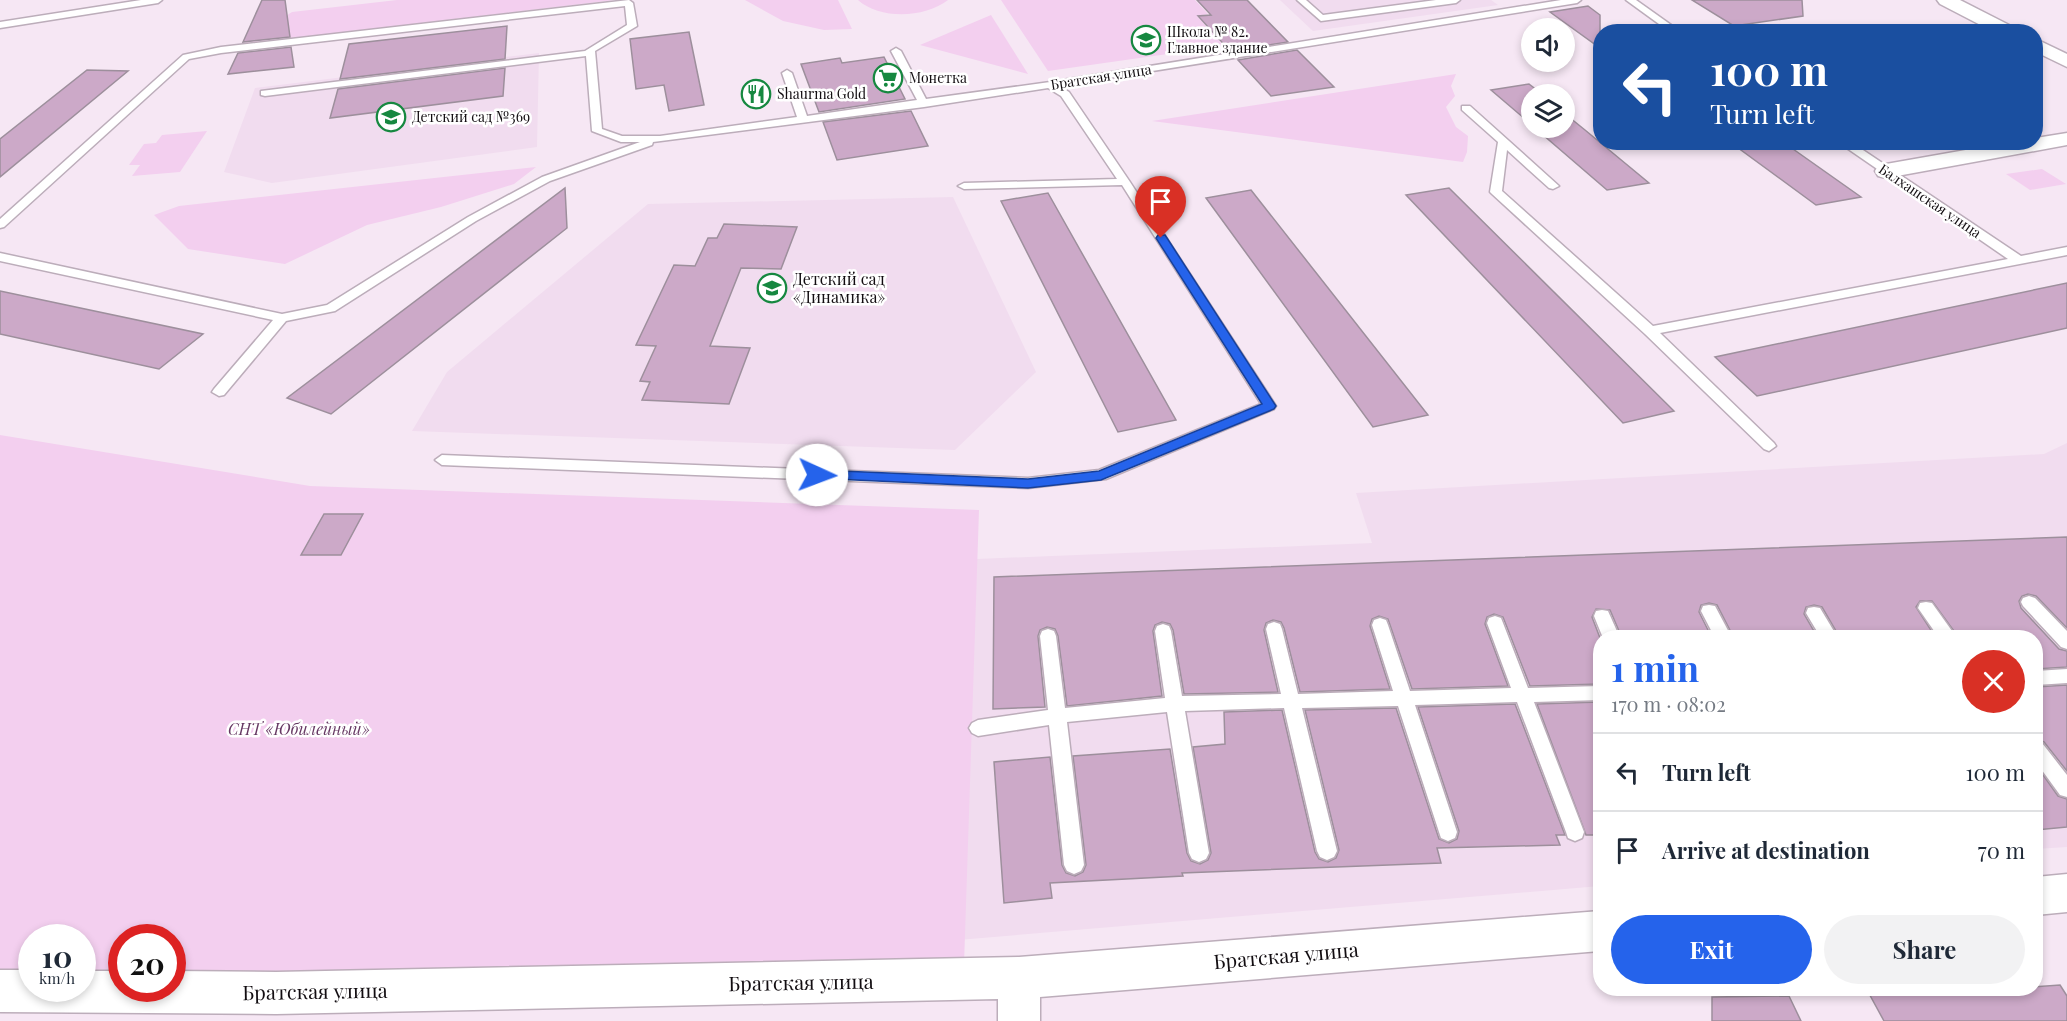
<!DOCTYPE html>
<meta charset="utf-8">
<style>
:root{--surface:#fff;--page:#f2f2f3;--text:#1f2937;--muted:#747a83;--line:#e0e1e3;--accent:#2563eb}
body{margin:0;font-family:"Playfair Display",serif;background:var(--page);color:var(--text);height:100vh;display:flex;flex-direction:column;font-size:22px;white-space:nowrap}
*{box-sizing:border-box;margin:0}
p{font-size:20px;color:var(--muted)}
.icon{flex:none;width:33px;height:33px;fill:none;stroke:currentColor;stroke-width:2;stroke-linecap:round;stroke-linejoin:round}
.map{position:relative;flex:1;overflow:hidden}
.panel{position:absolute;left:1593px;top:630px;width:450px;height:366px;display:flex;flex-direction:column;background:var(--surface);border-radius:24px;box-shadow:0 3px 9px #0003}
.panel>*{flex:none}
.guide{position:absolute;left:1593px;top:24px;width:450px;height:126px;border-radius:24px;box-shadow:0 3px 9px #0003;background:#1a4fa0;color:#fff;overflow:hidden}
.buttons{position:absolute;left:1521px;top:18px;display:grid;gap:12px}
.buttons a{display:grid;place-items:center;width:54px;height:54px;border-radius:50%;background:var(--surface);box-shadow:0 3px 9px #0003;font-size:30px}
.speed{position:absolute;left:18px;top:924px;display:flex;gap:12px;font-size:30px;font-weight:700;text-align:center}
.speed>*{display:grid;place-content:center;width:78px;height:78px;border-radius:50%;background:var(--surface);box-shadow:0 3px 9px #0003;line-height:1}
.speed small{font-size:15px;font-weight:400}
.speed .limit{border:9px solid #d22;background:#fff;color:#111}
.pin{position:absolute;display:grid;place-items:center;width:51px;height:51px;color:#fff;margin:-62px -26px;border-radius:50% 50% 50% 0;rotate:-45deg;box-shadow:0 0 6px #0007}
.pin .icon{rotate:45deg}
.me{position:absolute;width:66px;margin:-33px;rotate:92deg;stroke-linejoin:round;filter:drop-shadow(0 0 4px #0008)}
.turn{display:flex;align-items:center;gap:21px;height:126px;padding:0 18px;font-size:27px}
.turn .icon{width:78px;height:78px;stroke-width:2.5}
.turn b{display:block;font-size:42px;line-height:51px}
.round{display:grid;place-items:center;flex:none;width:63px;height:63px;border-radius:32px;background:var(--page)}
.summary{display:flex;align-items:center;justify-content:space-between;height:102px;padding:0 18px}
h1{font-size:36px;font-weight:700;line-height:45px;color:var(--accent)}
.button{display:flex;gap:12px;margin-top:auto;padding:12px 18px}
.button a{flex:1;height:69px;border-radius:36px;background:var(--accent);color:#fff;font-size:24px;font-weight:700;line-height:69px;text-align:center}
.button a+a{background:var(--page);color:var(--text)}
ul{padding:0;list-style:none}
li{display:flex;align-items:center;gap:18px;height:78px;padding:0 18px;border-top:2px solid var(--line)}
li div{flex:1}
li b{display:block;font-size:22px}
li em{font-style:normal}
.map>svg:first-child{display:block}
.built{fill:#f1dcef}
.green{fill:#f3cfef}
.building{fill:#cca9c8;stroke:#9d8f9c;stroke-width:1.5}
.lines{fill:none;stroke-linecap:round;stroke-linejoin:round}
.service-casing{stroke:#bcadba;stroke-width:3}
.minor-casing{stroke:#bcadba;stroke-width:3}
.service{fill:#fff;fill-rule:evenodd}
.minor{fill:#fff;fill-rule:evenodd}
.route{fill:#2563eb;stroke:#184099;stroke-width:1.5}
.labels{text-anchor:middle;stroke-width:5;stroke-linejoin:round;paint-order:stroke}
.far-poi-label{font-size:14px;fill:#120d11;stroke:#fff;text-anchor:start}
.far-street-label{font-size:14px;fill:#120d11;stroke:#fff}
.poi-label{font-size:16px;fill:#120d11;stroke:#fff;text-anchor:start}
.park-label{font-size:16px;font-style:italic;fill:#663863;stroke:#fff}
.near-street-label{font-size:20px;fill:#120d11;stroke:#fff}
</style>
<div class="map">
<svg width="2067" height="1021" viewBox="0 0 2067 1021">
<rect width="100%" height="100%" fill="#f6e7f4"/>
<g class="built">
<polygon points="1280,0 1491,0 1498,5 1313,31"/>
<polygon points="539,53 537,147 272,183 224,172 255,88"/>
<polygon points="953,197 1036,372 955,450 412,431 447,372 648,204"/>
<polygon points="2067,443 2067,847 2036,849 2036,638 1600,638 1600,886 958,940 977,559 1372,543 1356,493 2044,454"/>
</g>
<g class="green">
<polygon points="397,0 615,0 243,44 292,12"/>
<polygon points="745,0 838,0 852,29 824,30 783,21"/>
<path d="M 858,0 L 948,0 C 925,18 880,20 858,0 Z"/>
<polygon points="1001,0 1195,0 1208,14 1197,16 1224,46 1048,71"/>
<polygon points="991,15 1028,74 920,45"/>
<polygon points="1456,74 1451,86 1455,96 1446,107 1456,127 1468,136 1467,152 1463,162 1152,121"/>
<polygon points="207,131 180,172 132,176 140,165 129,165 144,144 156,143 162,135"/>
<polygon points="536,167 514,184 441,207 367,225 285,264 188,249 154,215 179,206"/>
<polygon points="2042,169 2066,184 2030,190 2006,174"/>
<polygon points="0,435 310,486 979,510 964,965 173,974 172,938 122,938 121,975 83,975 82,938 32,938 31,976 0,976"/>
</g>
<g class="building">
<polygon points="262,0 285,0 290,37 243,42"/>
<polygon points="1197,0 1247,0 1288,42 1230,51 1198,16 1211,15"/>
<polygon points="1692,0 1802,0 1803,16 1734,26"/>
<polygon points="1588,6 1600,15 1600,48 1550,12"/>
<polygon points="507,26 505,59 340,79 349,44"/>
<polygon points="689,32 704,105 669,111 664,85 636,89 630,39"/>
<polygon points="291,47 294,67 228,74 238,53"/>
<polygon points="1297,50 1334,87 1271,96 1238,60"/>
<polygon points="884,57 905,99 819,112 801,64 840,58 842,63"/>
<polygon points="505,68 503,96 330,118 338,89"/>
<polygon points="87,70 128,71 0,177 0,139"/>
<polygon points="1529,84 1542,94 1532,94 1532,125 1491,90"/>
<polygon points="911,111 928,146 837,160 823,122"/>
<polygon points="1564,113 1585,130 1649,183 1607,190 1535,128 1564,128"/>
<polygon points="1730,142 1783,142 1861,197 1816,205"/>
<polygon points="565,188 567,228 331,414 287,398"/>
<polygon points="1449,188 1674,411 1623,423 1406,195"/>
<polygon points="1251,190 1428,415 1373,427 1206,198"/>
<polygon points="1048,193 1176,420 1118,432 1001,201"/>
<polygon points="724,224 797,227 781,269 741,268 710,346 750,348 729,404 642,400 650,382 640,381 656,346 636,345 674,265 695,266 708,238 717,238"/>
<polygon points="2067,283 2067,328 1757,396 1715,357"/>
<polygon points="0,291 203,334 159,369 0,334"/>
<polygon points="324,514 363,514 341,555 301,555"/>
<polygon points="2067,537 2067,628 2036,596 2028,594 2022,596 2019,601 2021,608 2059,649 2067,651 2067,667 2036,669 2036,638 1959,638 1932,601 1920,601 1916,607 1936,638 1840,638 1822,607 1814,605 1806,607 1804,614 1818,638 1734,638 1717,605 1709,603 1701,605 1699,612 1712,638 1622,638 1610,610 1596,609 1592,617 1600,638 1600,684 1530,686 1503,617 1494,614 1487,617 1485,624 1508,686 1412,689 1388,619 1379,616 1372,619 1370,626 1390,689 1300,692 1284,628 1281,622 1273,620 1266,623 1264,630 1278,692 1184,694 1173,630 1170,624 1162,622 1155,625 1153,631 1162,696 1067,706 1058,636 1055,629 1047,627 1040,630 1038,636 1045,707 993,709 994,577"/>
<polygon points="2067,685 2067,771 2044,742 2036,739 2036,687"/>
<polygon points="1600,702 1600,835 1586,835 1537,704"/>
<polygon points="1515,704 1565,835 1556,835 1560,845 1437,848 1441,863 1182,873 1183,876 1050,883 1052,898 1004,903 994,762 1050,757 1062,865 1066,873 1075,876 1083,872 1086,865 1073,756 1170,749 1187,853 1191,861 1200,864 1208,860 1211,853 1193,747 1225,744 1224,712 1282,710 1315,852 1319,859 1328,862 1336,858 1339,850 1305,710 1396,708 1439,839 1449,843 1457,839 1459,831 1418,707"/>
<polygon points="2036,765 2058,796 2067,799 2067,827 2036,830"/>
<polygon points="2060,985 2067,996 2067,1021 1884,1021 1866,988 1938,988 1941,994"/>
<polygon points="1789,996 1801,1021 1712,1021 1712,997"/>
</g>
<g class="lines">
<g class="service-casing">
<g id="service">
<polygon points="141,0 162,0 158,3 0,28 0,22"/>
<polygon points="629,0 633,3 637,26 595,51 602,129 622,136 660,136 797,117 782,73 787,70 792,73 807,116 917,100 891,51 896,48 901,51 926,99 1050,82 1561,0 1581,0 1577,3 1059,86 1069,92 1130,182 1276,406 1274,409 1106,479 1028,488 442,465 435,460 442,455 1028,478 1099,470 1261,404 1122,185 964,189 958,186 964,183 1117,179 1061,96 1048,88 924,107 653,142 652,145 550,181 476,221 335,311 286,321 224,395 219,396 212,392 214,389 273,320 0,261 0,253 282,314 327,305 468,217 542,177 640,142 621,142 592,131 586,56 265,96 261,95 261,91 585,51 627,25 625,6 221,53 189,59 4,227 0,228 0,219 183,55 221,47"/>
<polygon points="1297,0 1306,0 1323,15 1436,0 1460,0 1456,3 1321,21"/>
<polygon points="1626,0 1636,0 1681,32 1670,32"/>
<polygon points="1462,106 1470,106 1559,186 1553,189 1549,188 1507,150 1502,191 1653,326 2008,259 1838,142 1851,142 2021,256 2067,247 2067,255 1660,333 1774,443 1776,446 1769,451 1764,449 1645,334 1492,194 1490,192 1498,142 1462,110"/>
<polygon points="2029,596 2035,598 2067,631 2067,649 2061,647 2023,606 2021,602 2023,598"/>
<polygon points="1926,602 1932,603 1957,638 1939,638 1918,608 1920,603"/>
<polygon points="1709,605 1715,606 1732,638 1715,638 1701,611 1703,606"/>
<polygon points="1814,607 1820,608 1838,638 1821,638 1806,613 1808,608"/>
<polygon points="1602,610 1608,611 1620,638 1603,638 1594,616 1596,611"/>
<polygon points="1495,616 1501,618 1503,623 1528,688 1600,686 1600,700 1534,702 1584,832 1582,838 1575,841 1568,838 1566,832 1517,702 1415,705 1457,832 1455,838 1448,841 1441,838 1439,832 1398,706 1302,708 1337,851 1334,857 1327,860 1320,857 1317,851 1284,708 1185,711 1209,853 1206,859 1199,862 1192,859 1189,853 1167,712 1067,722 1084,865 1081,871 1074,874 1067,871 1064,865 1049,725 978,736 972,733 969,728 972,723 978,720 1048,710 1040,636 1042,631 1048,629 1054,631 1056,636 1065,708 1165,698 1155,631 1157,626 1163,624 1169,626 1171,631 1182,696 1281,694 1266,629 1268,624 1274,622 1280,624 1282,629 1298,694 1393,691 1372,625 1374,620 1380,618 1386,620 1388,625 1410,691 1511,688 1487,623 1489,618"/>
<polygon points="2067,669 2067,683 2036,685 2036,671"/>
<polygon points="2036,741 2042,743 2067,775 2067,797 2060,795 2036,762"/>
</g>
</g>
<g class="minor-casing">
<g id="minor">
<polygon points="1937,0 1960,0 2015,28 2018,32 1994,32 1940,4"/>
<polygon points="2036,39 2067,54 2067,67 2036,52"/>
<polygon points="2067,133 2067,145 1886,178 1878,176 1875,171 1878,166 1886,164 2011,142 2036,142 2036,138"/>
<polygon points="2067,874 2067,912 2036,915 2036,877"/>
<polygon points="1600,911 1600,951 1040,997 1040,1021 998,1021 998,999 276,1014 0,1012 0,970 32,970 32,988 82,988 82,971 122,971 122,988 172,988 172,971 276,972 1019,957"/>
</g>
</g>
<use href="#service" class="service"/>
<use href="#minor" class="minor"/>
</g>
<polygon class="route" points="1158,235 1165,235 1167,238 1274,403 1276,406 1274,409 1101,480 1028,488 812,478 810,475 817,470 1028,479 1099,471 1262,404 1156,238"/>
<defs>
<g id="school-ring" transform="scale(1.5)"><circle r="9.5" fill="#fff" stroke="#168840" stroke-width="1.5"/><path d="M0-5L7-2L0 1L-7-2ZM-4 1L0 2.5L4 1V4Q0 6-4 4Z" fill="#168840"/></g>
<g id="supermarket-ring" transform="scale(1.5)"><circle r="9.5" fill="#fff" stroke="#168840" stroke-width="1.5"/><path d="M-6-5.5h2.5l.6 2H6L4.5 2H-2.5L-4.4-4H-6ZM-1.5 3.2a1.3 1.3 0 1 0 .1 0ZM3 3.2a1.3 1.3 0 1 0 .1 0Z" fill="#168840"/></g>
<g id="restaurant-ring" transform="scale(1.5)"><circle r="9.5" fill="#fff" stroke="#168840" stroke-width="1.5"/><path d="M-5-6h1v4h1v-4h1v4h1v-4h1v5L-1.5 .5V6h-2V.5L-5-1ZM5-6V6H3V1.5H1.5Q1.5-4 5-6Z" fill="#168840"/></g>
</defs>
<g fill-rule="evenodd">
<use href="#school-ring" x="1146" y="40"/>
<use href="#supermarket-ring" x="888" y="78"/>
<use href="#restaurant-ring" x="756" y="94"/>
<use href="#school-ring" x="391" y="117"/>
<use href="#school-ring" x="772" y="288"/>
</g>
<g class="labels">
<g class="far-poi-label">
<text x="1167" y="37">Школа № 82.<tspan x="1167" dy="16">Главное здание</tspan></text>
<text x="909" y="83">Монетка</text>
<text x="777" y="99">Shaurma Gold</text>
<text x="412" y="122">Детский сад №369</text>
</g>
<g class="far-street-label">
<text transform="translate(1101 77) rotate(-9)" y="5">Братская улица</text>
<text transform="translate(1930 201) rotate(34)" y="5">Балхашская улица</text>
</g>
<g class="poi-label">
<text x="793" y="285">Детский сад<tspan x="793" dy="18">«Динамика»</tspan></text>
</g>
<g class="park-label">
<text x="299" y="735">СНТ «Юбилейный»</text>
</g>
<g class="near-street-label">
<text transform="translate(1286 956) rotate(-5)" y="7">Братская улица</text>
<text transform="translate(801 983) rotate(-1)" y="7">Братская улица</text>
<text transform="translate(315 992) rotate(-1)" y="7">Братская улица</text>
</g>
</g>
</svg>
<div class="buttons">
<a><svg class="icon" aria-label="sound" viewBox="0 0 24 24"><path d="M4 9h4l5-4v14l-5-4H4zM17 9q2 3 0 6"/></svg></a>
<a><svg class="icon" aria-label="layers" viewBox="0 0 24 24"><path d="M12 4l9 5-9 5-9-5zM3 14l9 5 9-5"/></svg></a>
</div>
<div class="speed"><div>10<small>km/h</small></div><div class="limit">20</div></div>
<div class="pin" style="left:1161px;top:238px;background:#d93025"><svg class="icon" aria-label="arrive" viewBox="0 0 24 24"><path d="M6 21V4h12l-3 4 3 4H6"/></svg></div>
<svg class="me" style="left:817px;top:475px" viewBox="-20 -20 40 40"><circle r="19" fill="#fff"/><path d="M0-13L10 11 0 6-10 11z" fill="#2563eb"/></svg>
<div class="guide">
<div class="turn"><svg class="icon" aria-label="left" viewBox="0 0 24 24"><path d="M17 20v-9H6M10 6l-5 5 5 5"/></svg><div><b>100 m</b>Turn left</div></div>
</div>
<section class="panel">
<div class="summary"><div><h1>1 min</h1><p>170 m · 08:02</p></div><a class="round" style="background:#d93025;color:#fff"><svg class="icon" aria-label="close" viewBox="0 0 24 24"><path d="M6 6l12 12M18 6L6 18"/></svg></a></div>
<ul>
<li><svg class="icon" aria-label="left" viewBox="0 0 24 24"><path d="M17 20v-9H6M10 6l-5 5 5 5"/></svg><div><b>Turn left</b></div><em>100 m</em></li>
<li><svg class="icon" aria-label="arrive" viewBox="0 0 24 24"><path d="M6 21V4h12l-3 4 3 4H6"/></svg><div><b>Arrive at destination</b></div><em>70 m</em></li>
</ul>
<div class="button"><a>Exit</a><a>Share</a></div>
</section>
</div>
